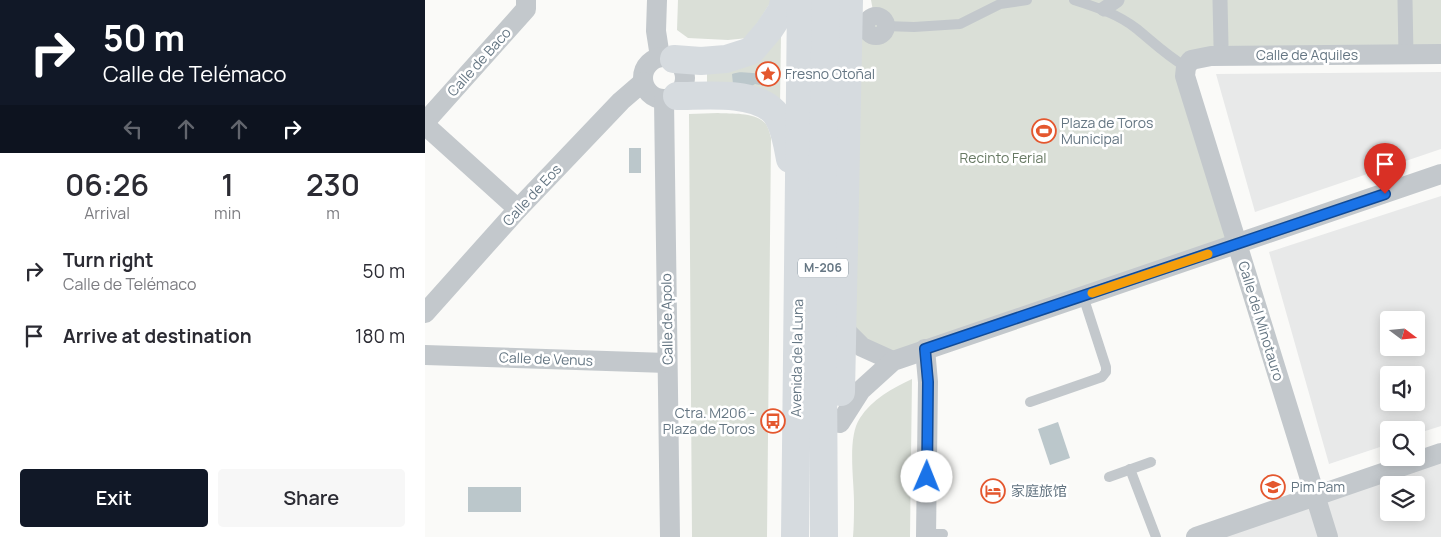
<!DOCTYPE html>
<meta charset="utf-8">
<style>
:root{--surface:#fff;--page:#f7f7f7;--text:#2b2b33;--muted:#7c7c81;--accent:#111827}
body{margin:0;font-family:Manrope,"Noto Sans SC",sans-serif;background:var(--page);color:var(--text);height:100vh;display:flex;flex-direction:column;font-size:19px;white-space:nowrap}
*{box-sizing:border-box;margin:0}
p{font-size:16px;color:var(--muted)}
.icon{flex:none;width:28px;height:28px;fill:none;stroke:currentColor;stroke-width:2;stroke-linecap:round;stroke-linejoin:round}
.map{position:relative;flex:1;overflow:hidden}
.side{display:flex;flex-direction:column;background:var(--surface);width:425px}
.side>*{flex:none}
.banner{background:#111827;color:#fff;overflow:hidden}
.needle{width:32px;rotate:106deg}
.buttons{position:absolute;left:955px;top:311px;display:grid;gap:10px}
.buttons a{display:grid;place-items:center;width:45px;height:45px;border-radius:5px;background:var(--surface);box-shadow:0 2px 12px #0003;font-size:25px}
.pin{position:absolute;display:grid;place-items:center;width:42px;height:42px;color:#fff;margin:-51px -21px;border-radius:50% 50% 50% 0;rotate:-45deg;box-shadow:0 0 5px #0007}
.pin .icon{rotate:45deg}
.me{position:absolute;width:55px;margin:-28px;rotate:1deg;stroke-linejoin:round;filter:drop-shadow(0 0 4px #0008)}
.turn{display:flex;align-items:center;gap:18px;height:105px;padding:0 20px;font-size:22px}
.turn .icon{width:65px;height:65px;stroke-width:2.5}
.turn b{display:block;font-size:35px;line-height:42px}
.lanes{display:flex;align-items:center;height:48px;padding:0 20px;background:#0003;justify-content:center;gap:25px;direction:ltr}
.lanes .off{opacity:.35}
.eta{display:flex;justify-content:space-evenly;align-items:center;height:85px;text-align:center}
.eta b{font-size:30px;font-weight:600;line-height:35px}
.cta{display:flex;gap:10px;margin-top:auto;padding:10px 20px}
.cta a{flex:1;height:58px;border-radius:5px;background:var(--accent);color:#fff;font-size:20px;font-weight:600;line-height:58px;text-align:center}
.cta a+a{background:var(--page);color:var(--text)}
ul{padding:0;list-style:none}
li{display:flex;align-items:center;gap:15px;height:65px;padding:0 20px}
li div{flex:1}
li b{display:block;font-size:19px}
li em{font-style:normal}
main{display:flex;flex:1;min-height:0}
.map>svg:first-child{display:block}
.built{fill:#e8e9e9;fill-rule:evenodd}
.green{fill:#dadfd7}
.water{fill:#bbc7cb}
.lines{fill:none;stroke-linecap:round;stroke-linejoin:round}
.service{stroke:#c3c8cc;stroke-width:10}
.pedestrian{stroke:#c3c8cc;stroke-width:15}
.minor{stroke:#c3c8cc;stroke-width:20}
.primary{stroke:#d6dbdf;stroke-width:28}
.route-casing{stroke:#114b97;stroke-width:12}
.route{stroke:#1a73e8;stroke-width:9}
.slow{stroke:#f59e0b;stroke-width:9}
.labels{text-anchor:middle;stroke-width:5;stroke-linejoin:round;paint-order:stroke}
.shield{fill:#fff;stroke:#939fa8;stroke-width:1}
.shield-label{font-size:12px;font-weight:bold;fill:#657683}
.street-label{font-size:14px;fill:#657683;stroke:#fff}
.poi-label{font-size:14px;fill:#657683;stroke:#fff;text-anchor:start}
.park-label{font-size:14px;fill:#687a64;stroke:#fff}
</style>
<main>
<section class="side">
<div class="banner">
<div class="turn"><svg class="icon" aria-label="right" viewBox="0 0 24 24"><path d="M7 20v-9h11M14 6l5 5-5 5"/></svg><div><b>50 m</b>Calle de Telémaco</div></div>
<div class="lanes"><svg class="icon off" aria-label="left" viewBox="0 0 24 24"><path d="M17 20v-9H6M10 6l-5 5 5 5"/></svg><svg class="icon off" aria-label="ahead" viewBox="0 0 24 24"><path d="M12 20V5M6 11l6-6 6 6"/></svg><svg class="icon off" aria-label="ahead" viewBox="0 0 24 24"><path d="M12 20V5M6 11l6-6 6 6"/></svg><svg class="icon" aria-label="right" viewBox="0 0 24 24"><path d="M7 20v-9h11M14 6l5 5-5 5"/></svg></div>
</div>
<div class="eta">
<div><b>06:26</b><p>Arrival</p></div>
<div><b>1</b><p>min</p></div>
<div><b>230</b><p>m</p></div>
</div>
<ul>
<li><svg class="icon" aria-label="right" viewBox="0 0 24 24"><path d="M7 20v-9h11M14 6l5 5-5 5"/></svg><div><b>Turn right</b><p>Calle de Telémaco</p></div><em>50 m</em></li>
<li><svg class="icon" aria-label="arrive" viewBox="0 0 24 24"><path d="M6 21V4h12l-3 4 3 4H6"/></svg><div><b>Arrive at destination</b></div><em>180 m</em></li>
</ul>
<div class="cta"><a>Exit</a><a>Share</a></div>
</section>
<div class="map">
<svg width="1016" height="537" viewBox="0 0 1016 537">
<rect width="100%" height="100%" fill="#fafaf8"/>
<g class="built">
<polygon points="1016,72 1016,149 830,212 791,74"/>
<path d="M 1016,196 L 1016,426 L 991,434 L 991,430 L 964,430 L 964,444 L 904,464 L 844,252 ZM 964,320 L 991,320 L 991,348 L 964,348 ZM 964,375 L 991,375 L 991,402 L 964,402 Z"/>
<path d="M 1016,453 L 1016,537 L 771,537 ZM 964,485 L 991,485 L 991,512 L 964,512 Z"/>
</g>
<g class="green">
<polygon points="253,0 347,0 323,38 303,40 263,38 252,30"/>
<polygon points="446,0 1016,0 1016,54 766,60 812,244 473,360 418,328 424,30 441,28 444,19 449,16"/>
<polygon points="356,33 355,105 282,91 282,70"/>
<path d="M 293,113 C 307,114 329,112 340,123 C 343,126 345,134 346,138 L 342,537 L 267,537 L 264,114 Z"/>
<path d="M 487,379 L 485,537 L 428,537 C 429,525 429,514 429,502 C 429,479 422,437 435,418 C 447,399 468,388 487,379 Z"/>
</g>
<g class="water">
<path d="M 346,61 L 349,63 C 353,79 346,88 330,84 L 324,88 L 308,84 L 307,74 C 317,70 325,74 334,73 L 340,64 Z"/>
<rect x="204" y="148" width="12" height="25"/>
<polygon points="633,422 645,458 625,465 613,429"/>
<rect x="43" y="487" width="53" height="25"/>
</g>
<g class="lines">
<g class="service">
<path d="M 649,0 C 671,7 693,14 712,29 C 729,43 741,55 761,67"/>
<polyline points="460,26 489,27 535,24 575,4 602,0"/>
<polyline points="605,402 677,377 681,372 681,367 658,296"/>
<polyline points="705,469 731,537"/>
<polyline points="684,477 726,462"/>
<polyline points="501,534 518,534"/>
</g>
<g class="pedestrian">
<polyline points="795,0 796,45"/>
<polyline points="980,0 981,55"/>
<polyline points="679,9 692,0"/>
</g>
<g class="minor">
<polyline points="232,0 231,31 235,57"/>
<circle cx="451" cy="26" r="9"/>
<circle cx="239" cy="78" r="21"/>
<polyline points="239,100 245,537"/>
<polyline points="0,122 101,9 101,0"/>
<polyline points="0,125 93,209"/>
<polyline points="0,313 93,209 196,101 218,82"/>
<polyline points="418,328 437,347 468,361"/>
<polyline points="500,349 503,382 501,537"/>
<polyline points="0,355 242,363"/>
<polyline points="415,423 436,390 468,361 1016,174"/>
<polyline points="771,537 1016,453"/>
<polyline points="903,537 760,76 761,67 766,60 786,56 1016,54"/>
</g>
<g class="primary">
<polyline points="249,59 276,61 301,59 326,51 344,30 357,10 359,0"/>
<path d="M 252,96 C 280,96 324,91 346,109 C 359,119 362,144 365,159"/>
<polyline points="416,392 424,0"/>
<polyline points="370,537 376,0"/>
<polyline points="399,537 397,206 401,0"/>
</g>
</g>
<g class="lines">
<g class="route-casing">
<polyline id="route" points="502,477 503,382 500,349 960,194"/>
</g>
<use href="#route" class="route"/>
<polyline class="slow" points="667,293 783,254"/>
</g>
<defs>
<g id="sight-ring" transform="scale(1.25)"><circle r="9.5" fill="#fff" stroke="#e4572e" stroke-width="1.5"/><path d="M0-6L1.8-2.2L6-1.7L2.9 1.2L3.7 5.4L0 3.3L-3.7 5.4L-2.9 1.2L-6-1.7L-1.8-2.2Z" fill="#e4572e"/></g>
<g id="stadium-ring" transform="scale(1.25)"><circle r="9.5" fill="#fff" stroke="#e4572e" stroke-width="1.5"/><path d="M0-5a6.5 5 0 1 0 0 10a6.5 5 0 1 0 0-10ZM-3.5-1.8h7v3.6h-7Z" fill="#e4572e"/></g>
<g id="bus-ring" transform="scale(1.25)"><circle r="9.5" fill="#fff" stroke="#e4572e" stroke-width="1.5"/><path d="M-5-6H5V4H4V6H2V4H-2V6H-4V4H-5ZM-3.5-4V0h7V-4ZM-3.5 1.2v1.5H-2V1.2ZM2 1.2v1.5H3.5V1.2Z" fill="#e4572e"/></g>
<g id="school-ring" transform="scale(1.25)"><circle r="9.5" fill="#fff" stroke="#e4572e" stroke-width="1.5"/><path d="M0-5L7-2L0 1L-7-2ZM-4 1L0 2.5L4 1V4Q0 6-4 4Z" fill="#e4572e"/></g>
<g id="hotel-ring" transform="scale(1.25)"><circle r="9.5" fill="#fff" stroke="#e4572e" stroke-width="1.5"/><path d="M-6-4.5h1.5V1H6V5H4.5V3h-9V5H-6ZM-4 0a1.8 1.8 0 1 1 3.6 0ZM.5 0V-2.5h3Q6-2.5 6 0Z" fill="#e4572e"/></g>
</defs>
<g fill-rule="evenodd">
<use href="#sight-ring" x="343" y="74"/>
<use href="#stadium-ring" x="619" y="131"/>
<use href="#bus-ring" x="348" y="421"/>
<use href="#school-ring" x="848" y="487"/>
<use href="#hotel-ring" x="568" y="491"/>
</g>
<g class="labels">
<rect class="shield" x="373" y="258.5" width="50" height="19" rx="4"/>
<g class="shield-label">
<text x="398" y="272">M-206</text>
</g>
<g class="street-label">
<text x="882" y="60">Calle de Aquiles</text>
<text transform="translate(54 62) rotate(-48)" y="5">Calle de Baco</text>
<text transform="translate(107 195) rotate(-47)" y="5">Calle de Eos</text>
<text transform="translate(242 319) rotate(-91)" y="5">Calle de Apolo</text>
<text transform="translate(836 321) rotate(73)" y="5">Calle del Minotauro</text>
<text transform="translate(372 358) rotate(-89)" y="5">Avenida de la Luna</text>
<text transform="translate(121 359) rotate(2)" y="5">Calle de Venus</text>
</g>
<g class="poi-label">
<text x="360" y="79">Fresno Otoñal</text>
<text x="636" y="128">Plaza de Toros<tspan x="636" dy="16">Municipal</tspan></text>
<text x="330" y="418" text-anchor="end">Ctra. M206 -<tspan x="330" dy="16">Plaza de Toros</tspan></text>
<text x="866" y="492">Pim Pam</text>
<text x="586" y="496">家庭旅馆</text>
</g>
<g class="park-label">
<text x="578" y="163">Recinto Ferial</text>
</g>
</g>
</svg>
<div class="buttons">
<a><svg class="needle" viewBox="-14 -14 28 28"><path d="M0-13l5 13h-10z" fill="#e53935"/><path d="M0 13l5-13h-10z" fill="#7c7c81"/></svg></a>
<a><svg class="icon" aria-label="sound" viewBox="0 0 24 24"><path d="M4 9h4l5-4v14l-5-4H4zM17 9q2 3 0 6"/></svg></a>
<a><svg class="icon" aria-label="search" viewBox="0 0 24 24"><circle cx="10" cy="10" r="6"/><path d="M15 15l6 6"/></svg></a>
<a><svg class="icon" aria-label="layers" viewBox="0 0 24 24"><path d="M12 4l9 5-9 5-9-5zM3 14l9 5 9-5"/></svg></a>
</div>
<div class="pin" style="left:960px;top:194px;background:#d93025"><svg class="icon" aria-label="arrive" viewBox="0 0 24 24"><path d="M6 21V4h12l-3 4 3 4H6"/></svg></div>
<svg class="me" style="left:502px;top:477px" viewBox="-20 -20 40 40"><circle r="19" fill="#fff"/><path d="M0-13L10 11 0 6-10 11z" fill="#1a73e8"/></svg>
</div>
</main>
